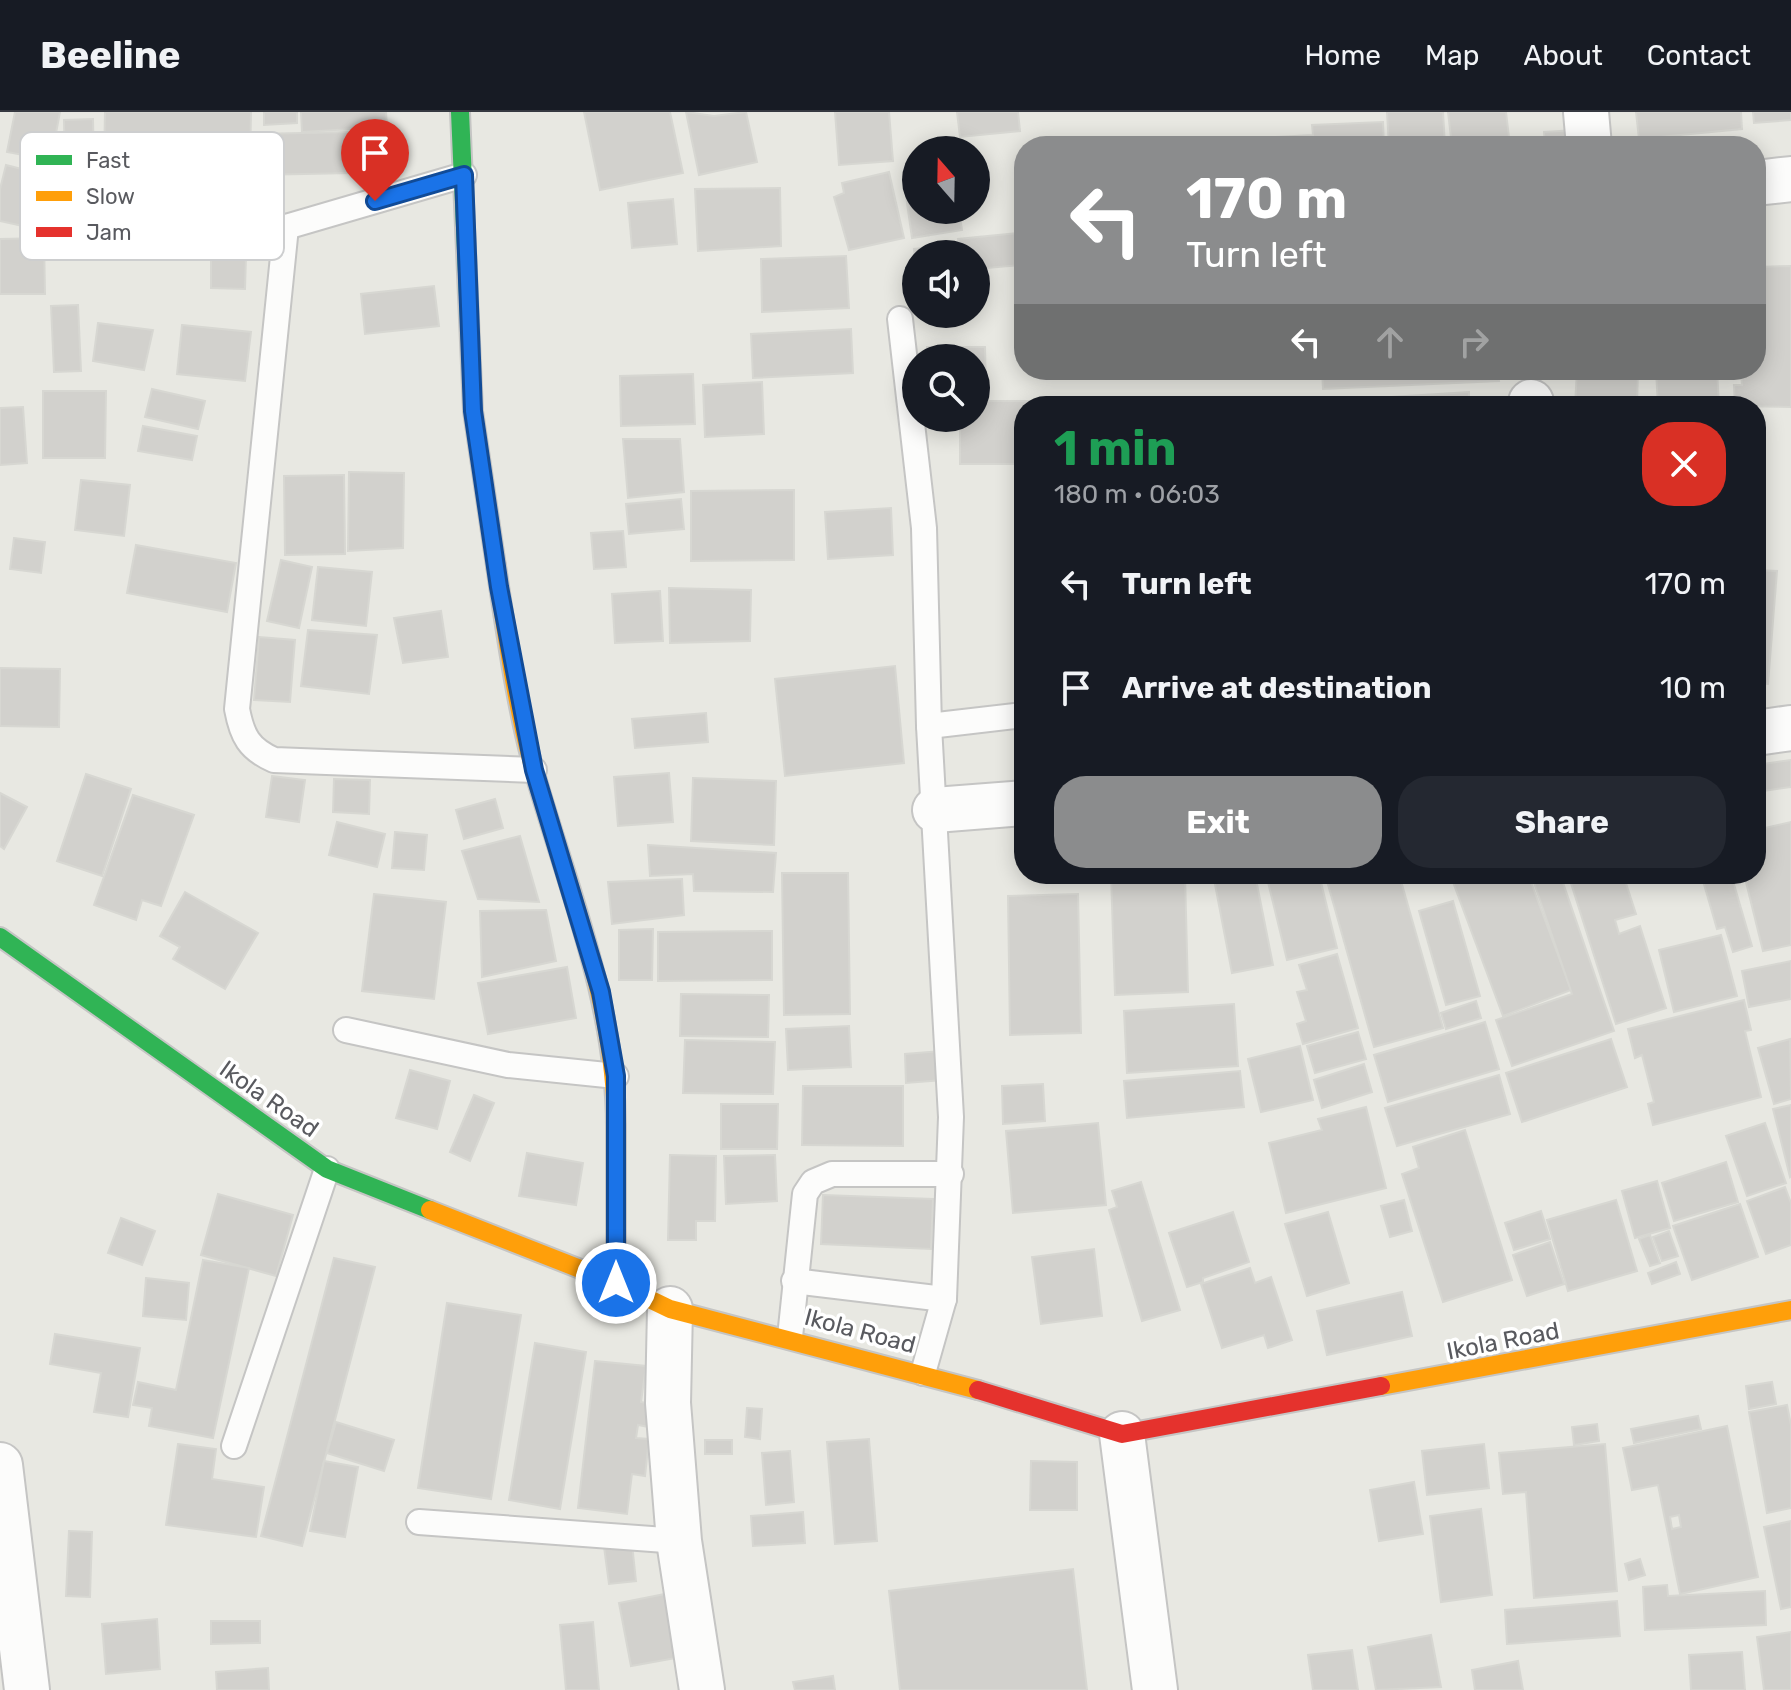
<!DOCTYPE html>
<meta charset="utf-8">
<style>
:root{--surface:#171b24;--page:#242831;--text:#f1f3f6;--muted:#9ea1a6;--line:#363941;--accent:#8b8c8d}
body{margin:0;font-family:Rubik,sans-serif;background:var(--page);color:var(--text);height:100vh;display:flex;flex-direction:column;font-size:30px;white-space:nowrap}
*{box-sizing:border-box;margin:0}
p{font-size:26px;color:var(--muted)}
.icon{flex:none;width:44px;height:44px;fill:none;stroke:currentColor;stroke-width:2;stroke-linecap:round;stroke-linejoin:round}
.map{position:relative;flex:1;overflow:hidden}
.details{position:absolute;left:1014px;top:284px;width:752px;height:488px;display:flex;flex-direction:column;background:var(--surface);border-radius:32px;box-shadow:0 4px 20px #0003}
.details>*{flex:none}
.banner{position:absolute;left:1014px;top:24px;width:752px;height:244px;border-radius:32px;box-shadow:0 4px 20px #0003;background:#8b8c8d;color:#fff;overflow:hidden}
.needle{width:52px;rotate:340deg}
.fabs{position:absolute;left:902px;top:24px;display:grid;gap:16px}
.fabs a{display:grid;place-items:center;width:88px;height:88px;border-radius:50%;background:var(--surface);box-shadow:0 4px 20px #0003;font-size:40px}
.pin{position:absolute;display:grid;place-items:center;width:68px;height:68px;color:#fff;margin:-82px -34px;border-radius:50% 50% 50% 0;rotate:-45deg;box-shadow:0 0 8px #0007}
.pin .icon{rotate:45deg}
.me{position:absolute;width:88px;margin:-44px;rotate:0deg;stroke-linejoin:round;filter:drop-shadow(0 0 6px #0008)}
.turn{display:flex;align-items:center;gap:28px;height:168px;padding:0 40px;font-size:36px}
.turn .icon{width:104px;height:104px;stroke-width:2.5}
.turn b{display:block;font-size:56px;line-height:68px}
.lanes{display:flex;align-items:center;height:76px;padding:0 40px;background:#0003;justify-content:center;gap:40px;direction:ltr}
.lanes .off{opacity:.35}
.round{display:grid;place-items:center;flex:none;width:84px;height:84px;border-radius:32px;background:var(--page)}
.headline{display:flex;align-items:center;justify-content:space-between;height:136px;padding:0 40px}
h1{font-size:48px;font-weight:700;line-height:60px;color:#1e9e55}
.action{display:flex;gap:16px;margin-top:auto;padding:16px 40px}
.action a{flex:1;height:92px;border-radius:32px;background:var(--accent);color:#fff;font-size:32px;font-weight:700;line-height:92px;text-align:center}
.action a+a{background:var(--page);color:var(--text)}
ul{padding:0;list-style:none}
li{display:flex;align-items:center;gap:24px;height:104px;padding:0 40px}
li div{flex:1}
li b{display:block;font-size:30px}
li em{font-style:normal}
header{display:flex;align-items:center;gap:48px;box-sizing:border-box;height:112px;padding:0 40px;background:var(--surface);border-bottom:2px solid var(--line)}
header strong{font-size:38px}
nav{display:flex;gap:44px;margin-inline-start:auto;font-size:28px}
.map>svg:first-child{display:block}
.building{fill:#d2d1cd;stroke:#d7d7d2;stroke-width:2;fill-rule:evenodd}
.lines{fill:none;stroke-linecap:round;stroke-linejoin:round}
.lane-casing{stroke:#c5c5c4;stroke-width:28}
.street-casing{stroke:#c5c5c4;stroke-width:48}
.fast-casing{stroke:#c5c5c4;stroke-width:22}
.slow-casing{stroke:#c5c5c4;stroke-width:22}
.jam-casing{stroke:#c5c5c4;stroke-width:22}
.lane{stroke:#fcfcfb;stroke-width:24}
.street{stroke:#fcfcfb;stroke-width:44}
.fast{stroke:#30b455;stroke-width:18}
.slow{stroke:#ff9f0a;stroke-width:18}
.jam{stroke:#e5322d;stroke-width:18}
.route-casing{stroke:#114b97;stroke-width:20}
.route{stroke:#1a73e8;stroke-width:14}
.labels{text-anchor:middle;stroke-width:7;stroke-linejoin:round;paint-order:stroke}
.street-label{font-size:24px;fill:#595a5f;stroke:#fff}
.key{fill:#fff;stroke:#cdcecf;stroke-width:2}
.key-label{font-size:22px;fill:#595a5f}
</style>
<header>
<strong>Beeline</strong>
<nav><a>Home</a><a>Map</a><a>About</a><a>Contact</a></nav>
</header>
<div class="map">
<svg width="1791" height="1578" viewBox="0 0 1791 1578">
<rect width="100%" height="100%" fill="#e8e8e2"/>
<g class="building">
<polygon points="15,0 60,0 51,48 7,40"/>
<polygon points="105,0 251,0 250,52 104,49"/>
<polygon points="264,0 297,0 297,11 264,13"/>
<polygon points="301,0 386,0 387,15 302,20"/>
<polygon points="584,0 670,0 683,61 600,78"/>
<polygon points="686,0 714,4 746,0 757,50 699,63"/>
<polygon points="835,0 889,0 893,49 839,53"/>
<polygon points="957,0 1018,0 1020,19 960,25"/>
<polygon points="1387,0 1443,0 1445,34 1389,34"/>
<polygon points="1448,0 1506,0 1510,34 1452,34"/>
<polygon points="1636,0 1741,0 1742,17 1639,27"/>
<polygon points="1753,0 1791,0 1791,8 1754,11"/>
<polygon points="93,7 94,56 65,57 64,8"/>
<polygon points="1383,10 1384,34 1277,34 1277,25 1313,23 1312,13"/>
<polygon points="1575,18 1575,34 1545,34 1544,20"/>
<polygon points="400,19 401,60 256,63 255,22"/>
<polygon points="1265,31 1265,34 1204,34"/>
<polygon points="6,53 53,65 41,118 0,109 0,77"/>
<polygon points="889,60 904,126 849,138 834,85 844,81 842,71"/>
<polygon points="916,69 916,98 959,98 962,118 912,126 904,70"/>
<polygon points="780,76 781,134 698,139 695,77"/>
<polygon points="673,87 677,132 632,136 628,91"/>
<polygon points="1019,121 1021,153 976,157 976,142 960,142 958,127"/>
<polygon points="44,126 45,182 0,182 0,127"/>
<polygon points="943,134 944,142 916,142 916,158 914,137"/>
<polygon points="211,144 246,144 245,177 211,176"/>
<polygon points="846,144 849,196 762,200 761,147"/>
<polygon points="1791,154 1791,295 1735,294 1734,273 1742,273 1741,258 1756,258 1756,155"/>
<polygon points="434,174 439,214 365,222 361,182"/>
<polygon points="78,193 81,259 54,260 51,194"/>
<polygon points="98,211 153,218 144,258 93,249"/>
<polygon points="182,213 251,220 245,269 177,262"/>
<polygon points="851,217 853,261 753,266 751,222"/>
<polygon points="927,235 985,235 986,278 976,278 976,246 927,246"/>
<polygon points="1322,258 1498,258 1499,269 1323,277"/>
<polygon points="1577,258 1638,258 1637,294 1575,294"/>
<polygon points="1656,258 1717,258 1719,294 1658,294"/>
<polygon points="693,262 695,312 621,314 620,264"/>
<polygon points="762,270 764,322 705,325 703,273"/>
<polygon points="152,277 205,289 198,317 145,305"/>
<polygon points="43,279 106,279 105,346 43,346"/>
<polygon points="1469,280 1469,294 1326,294 1326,289"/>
<polygon points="976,289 1077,289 1077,294 1024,294 1024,352 960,352 960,306 976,306"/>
<polygon points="23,295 27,351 0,353 0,296"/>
<polygon points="143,314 197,324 192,348 138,339"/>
<polygon points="623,327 680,327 684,380 628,386"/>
<polygon points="349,360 404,361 403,436 348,439"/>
<polygon points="344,363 345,442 285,443 284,364"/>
<polygon points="81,368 130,373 124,424 75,418"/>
<polygon points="794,378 794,448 691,449 691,379"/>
<polygon points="681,387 684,417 629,422 626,392"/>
<polygon points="891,396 893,443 828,447 825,400"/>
<polygon points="623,419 626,455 594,457 591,421"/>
<polygon points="14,426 45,430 41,461 10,457"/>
<polygon points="136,433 236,451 227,500 127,481"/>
<polygon points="281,448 312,455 299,516 267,509"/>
<polygon points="318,455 372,460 366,514 312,508"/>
<polygon points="1756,458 1777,459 1768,572 1756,571"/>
<polygon points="669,476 751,478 750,529 670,531"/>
<polygon points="660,479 663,529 615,531 612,482"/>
<polygon points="441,499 448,545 403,551 394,506"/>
<polygon points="308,518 377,523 369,582 301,574"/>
<polygon points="259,525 295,528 290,590 254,588"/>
<polygon points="895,554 904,651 785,664 775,567"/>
<polygon points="0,556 60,557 59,615 0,614"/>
<polygon points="706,601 708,630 635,636 632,607"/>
<polygon points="1791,648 1791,675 1756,680 1756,653"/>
<polygon points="669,661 673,710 618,714 614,665"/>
<polygon points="86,662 131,677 102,764 57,749"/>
<polygon points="272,664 305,668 299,710 266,705"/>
<polygon points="693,666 776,669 774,733 691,729"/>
<polygon points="334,667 370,668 369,702 333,700"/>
<polygon points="0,681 27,695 4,737 0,734"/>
<polygon points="133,683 194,703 161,794 142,788 136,808 94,793"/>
<polygon points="495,687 503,716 464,727 456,698"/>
<polygon points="337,710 385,722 377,755 329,743"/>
<polygon points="1791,710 1791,833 1763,839 1744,762 1756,762 1756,718"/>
<polygon points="395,720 427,723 424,758 392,756"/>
<polygon points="520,724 539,790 478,787 462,739"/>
<polygon points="648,733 776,741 773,780 694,779 693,762 650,764"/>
<polygon points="782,761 848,761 850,902 784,903"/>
<polygon points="1111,762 1185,762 1188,880 1115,883"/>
<polygon points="1213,762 1255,762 1273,853 1232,861"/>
<polygon points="1266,762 1319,762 1337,836 1287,848"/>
<polygon points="1325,762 1399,762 1443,916 1374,935"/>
<polygon points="1450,762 1528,762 1571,878 1503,904"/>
<polygon points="1531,762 1560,762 1614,919 1512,954 1496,908 1572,882"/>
<polygon points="1568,762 1623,762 1636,802 1615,808 1619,822 1640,814 1666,896 1616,912"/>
<polygon points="1701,762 1731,762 1752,834 1733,840 1725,815 1717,817"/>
<polygon points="682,767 684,803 612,812 608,770"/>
<polygon points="185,780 258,821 225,877 173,847 180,835 160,824"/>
<polygon points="374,782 446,790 434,887 362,879"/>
<polygon points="1078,782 1081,921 1010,923 1008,784"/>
<polygon points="1453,789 1480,884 1446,893 1419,799"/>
<polygon points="546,798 556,849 482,865 480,799"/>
<polygon points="653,817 652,868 619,868 619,818"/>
<polygon points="772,819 772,868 658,869 658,820"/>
<polygon points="1721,823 1737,884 1674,900 1659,838"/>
<polygon points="1337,842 1358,916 1303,932 1297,912 1306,909 1297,880 1307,878 1299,853"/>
<polygon points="1791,849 1791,887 1749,895 1742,859"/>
<polygon points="567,855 576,906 488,922 478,871"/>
<polygon points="681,882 769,883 768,925 680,924"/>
<polygon points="1744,888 1751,918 1745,919 1761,985 1653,1013 1648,992 1654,990 1642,943 1635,946 1628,917"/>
<polygon points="1476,889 1481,906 1446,917 1441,901"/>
<polygon points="1234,892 1238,954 1127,961 1124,899"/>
<polygon points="1485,910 1499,957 1388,990 1374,943"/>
<polygon points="849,914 851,955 788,958 786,917"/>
<polygon points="1358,920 1366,947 1315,961 1307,934"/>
<polygon points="1611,927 1627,975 1522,1010 1506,961"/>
<polygon points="1790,927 1791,987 1774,992 1758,936"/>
<polygon points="685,928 775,930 773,982 683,981"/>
<polygon points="1300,934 1313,988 1261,1000 1248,947"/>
<polygon points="941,939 943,968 906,971 905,942"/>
<polygon points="1364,952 1372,980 1322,996 1314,968"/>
<polygon points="410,958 450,969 437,1017 396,1006"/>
<polygon points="1240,959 1244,995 1127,1006 1124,969"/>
<polygon points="1499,963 1510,1002 1397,1034 1385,996"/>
<polygon points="1043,972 1045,1009 1003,1012 1002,974"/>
<polygon points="803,974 903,974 903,1034 802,1033"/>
<polygon points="474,983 494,991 470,1049 450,1040"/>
<polygon points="721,992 778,992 777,1037 721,1037"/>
<polygon points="1791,993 1791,1064 1790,1065 1773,997"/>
<polygon points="1366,995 1386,1076 1286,1101 1269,1031 1322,1018 1318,1007"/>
<polygon points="1098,1011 1106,1093 1013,1101 1006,1019"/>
<polygon points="1765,1011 1786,1071 1747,1084 1726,1024"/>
<polygon points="1465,1018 1512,1168 1443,1190 1402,1062 1419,1056 1413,1035"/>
<polygon points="527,1041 583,1051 576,1093 519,1084"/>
<polygon points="670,1043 716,1044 715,1109 696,1109 696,1128 668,1128"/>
<polygon points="775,1043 777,1089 726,1092 724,1044"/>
<polygon points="1726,1050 1738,1090 1674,1109 1662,1071"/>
<polygon points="1657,1069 1670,1116 1635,1126 1622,1079"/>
<polygon points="1141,1070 1180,1198 1142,1209 1109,1098 1117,1095 1112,1079"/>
<polygon points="1785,1075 1791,1091 1791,1133 1766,1142 1747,1089"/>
<polygon points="218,1082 293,1103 276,1164 201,1143"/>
<polygon points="823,1083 933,1087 931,1137 821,1132"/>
<polygon points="1404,1088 1412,1119 1390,1125 1381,1094"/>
<polygon points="1616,1088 1637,1159 1568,1179 1547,1108"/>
<polygon points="1740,1092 1758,1145 1692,1168 1673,1114"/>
<polygon points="1541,1099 1550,1127 1514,1138 1505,1111"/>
<polygon points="1233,1100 1249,1150 1203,1166 1203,1170 1187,1175 1169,1121"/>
<polygon points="1328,1100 1349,1171 1307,1184 1285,1112"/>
<polygon points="121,1106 155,1119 142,1153 108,1141"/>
<polygon points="1669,1119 1678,1144 1662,1149 1653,1125"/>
<polygon points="1650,1123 1660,1151 1650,1154 1639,1127"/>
<polygon points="1550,1130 1564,1172 1527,1184 1513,1143"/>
<polygon points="1094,1137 1102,1204 1041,1212 1032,1145"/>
<polygon points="334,1146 375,1155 302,1434 261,1424"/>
<polygon points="203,1148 249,1156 213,1326 149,1314 152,1296 133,1293 138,1270 176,1278"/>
<polygon points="1676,1150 1680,1162 1652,1172 1648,1161"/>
<polygon points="1250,1156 1255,1171 1271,1165 1292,1228 1268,1236 1264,1223 1222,1236 1201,1172"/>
<polygon points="146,1166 189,1171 186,1208 143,1204"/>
<polygon points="1402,1180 1412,1224 1327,1243 1317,1199"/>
<polygon points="447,1191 521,1203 491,1387 418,1376"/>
<polygon points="55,1222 140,1236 128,1305 94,1300 101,1261 50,1252"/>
<polygon points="535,1231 586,1240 560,1397 509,1388"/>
<polygon points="595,1249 646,1254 641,1290 652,1292 649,1315 638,1313 636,1326 649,1327 645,1364 632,1362 627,1402 578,1396"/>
<polygon points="1772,1270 1776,1292 1749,1297 1746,1274"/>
<polygon points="1787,1293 1791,1313 1791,1396 1767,1401 1749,1300"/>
<polygon points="747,1296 762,1297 760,1327 745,1325"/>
<polygon points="1698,1304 1701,1317 1634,1331 1631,1317"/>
<polygon points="336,1310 394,1328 384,1359 327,1341"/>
<polygon points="1597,1312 1599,1329 1574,1333 1572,1315"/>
<path d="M 1727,1314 L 1758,1465 L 1680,1482 L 1658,1373 L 1632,1378 L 1623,1336 ZM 1679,1403 L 1681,1415 L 1672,1417 L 1670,1405 Z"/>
<polygon points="869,1327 877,1429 835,1432 827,1330"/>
<rect x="705" y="1328" width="27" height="14"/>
<polygon points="178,1332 216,1337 212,1367 264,1375 256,1425 166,1413"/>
<polygon points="1484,1332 1489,1376 1427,1383 1422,1339"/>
<polygon points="1605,1332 1617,1479 1534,1486 1526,1380 1503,1382 1499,1341"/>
<polygon points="790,1339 794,1390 766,1393 762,1341"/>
<polygon points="324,1349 358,1355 345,1425 310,1419"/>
<polygon points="1031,1349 1077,1350 1077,1398 1030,1398"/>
<polygon points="1414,1370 1423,1422 1379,1429 1370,1378"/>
<polygon points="1481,1397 1492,1483 1441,1490 1430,1404"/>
<polygon points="803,1400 805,1431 753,1434 751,1404"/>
<polygon points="1791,1409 1791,1495 1781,1497 1764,1415"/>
<polygon points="69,1419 92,1420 90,1485 66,1484"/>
<polygon points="632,1432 636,1469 609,1472 604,1435"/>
<polygon points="1640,1447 1645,1463 1629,1468 1625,1452"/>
<polygon points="1073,1457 1087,1578 900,1578 889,1479"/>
<polygon points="1667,1473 1668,1484 1765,1479 1766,1513 1645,1518 1643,1475"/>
<polygon points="675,1480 687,1544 631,1554 619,1491"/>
<polygon points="1617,1489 1620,1524 1507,1532 1505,1498"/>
<polygon points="157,1507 160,1557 106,1562 102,1512"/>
<polygon points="211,1509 260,1509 260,1531 211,1532"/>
<polygon points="593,1510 599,1578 566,1578 560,1513"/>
<polygon points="1791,1520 1791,1578 1764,1578 1757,1525"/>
<polygon points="1431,1523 1441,1575 1376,1578 1368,1535"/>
<polygon points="1352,1538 1358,1578 1313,1578 1308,1543"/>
<polygon points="1742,1540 1745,1578 1691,1578 1689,1543"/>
<polygon points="1518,1549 1523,1578 1475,1578 1472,1558"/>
<polygon points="268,1556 269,1578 217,1578 216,1560"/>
<polygon points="833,1564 835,1578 795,1578 793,1570"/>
</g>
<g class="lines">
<g class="lane-casing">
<g id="lane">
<polyline points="112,109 286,115 464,63"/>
<path d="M 286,115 L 237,597 C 242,624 249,637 274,648 L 534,658"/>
<polyline points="900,207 924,416 929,614 951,1005 944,1187 923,1261"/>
<polyline points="929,614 1024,603"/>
<polyline points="346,918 508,953 616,964"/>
<polyline points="794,1169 944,1187"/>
<polyline points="790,1225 805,1082 813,1070 832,1062 951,1062"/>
<polyline points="234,1334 327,1057"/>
<polyline points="419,1410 679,1429"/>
</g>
</g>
<g class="street-casing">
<g id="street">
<polyline points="1586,0 1589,34"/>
<polyline points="1756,71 1791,67"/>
<polyline points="1530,294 1531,290"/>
<polyline points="1756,621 1791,616"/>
<polyline points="935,698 1024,691"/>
<polyline points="670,1197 668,1291 679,1429 702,1578"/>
<polyline points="1122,1322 1155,1578"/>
<polyline points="0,1353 27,1578"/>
</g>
</g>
<g class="fast-casing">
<g id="fast">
<polyline points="460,0 473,299 496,454"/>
<polyline points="0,825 327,1057 430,1098"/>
</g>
</g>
<g class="slow-casing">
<g id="slow">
<path d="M 496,454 C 506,520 517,599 535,662 C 569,779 616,893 616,1015"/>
<polyline points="430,1098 616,1171 670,1197 978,1278"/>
<polyline points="1381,1274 1791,1198"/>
</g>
</g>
<g class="jam-casing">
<g id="jam">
<polyline points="616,1015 616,1171"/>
<polyline points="978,1278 1122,1322 1381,1274"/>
</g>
</g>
<use href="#lane" class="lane"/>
<use href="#street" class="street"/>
<use href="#fast" class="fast"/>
<use href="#slow" class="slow"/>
<use href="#jam" class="jam"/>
</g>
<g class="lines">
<g class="route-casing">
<polyline id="route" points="375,89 464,63 473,299 499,475 534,658 601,880 616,964 616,1171"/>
</g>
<use href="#route" class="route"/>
</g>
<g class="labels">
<g class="street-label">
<text transform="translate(269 987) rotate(35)" y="8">Ikola Road</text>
<text transform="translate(860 1219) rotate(15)" y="8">Ikola Road</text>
<text transform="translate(1503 1229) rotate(-11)" y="8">Ikola Road</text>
</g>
</g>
<rect x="20" y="20" width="264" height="128" rx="12" class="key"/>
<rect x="36" y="43" width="36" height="10" fill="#30b455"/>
<rect x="36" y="79" width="36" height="10" fill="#ff9f0a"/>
<rect x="36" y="115" width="36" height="10" fill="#e5322d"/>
<g class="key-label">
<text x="86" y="56">Fast</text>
<text x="86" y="92">Slow</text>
<text x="86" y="128">Jam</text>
</g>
</svg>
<div class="fabs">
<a><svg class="needle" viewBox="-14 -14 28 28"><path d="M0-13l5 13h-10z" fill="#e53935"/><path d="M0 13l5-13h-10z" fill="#9ea1a6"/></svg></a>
<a><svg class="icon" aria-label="sound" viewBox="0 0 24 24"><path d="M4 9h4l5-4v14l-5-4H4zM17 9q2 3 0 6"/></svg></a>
<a><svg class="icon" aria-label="search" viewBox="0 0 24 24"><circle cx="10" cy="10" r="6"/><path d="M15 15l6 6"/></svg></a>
</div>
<div class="pin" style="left:375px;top:89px;background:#d93025"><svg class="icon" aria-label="arrive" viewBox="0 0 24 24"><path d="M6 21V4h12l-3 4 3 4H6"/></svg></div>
<svg class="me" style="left:616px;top:1171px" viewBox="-20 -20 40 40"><circle r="17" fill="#1a73e8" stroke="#fff" stroke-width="3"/><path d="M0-11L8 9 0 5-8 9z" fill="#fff"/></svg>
<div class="banner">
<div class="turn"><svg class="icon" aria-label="left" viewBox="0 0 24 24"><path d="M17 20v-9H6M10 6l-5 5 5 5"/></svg><div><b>170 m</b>Turn left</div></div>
<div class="lanes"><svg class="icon" aria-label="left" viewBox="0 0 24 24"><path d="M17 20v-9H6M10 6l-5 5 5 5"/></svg><svg class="icon off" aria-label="ahead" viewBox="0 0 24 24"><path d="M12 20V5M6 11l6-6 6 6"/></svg><svg class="icon off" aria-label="right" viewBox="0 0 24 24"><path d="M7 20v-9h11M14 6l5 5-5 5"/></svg></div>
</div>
<section class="details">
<div class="headline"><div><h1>1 min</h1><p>180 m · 06:03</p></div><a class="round" style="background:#d93025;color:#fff"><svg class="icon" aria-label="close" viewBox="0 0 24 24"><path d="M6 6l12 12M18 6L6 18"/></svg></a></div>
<ul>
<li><svg class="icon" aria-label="left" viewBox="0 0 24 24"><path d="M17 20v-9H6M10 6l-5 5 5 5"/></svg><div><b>Turn left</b></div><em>170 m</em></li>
<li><svg class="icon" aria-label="arrive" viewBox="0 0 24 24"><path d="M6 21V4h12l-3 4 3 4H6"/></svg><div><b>Arrive at destination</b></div><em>10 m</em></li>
</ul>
<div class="action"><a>Exit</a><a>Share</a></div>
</section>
</div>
